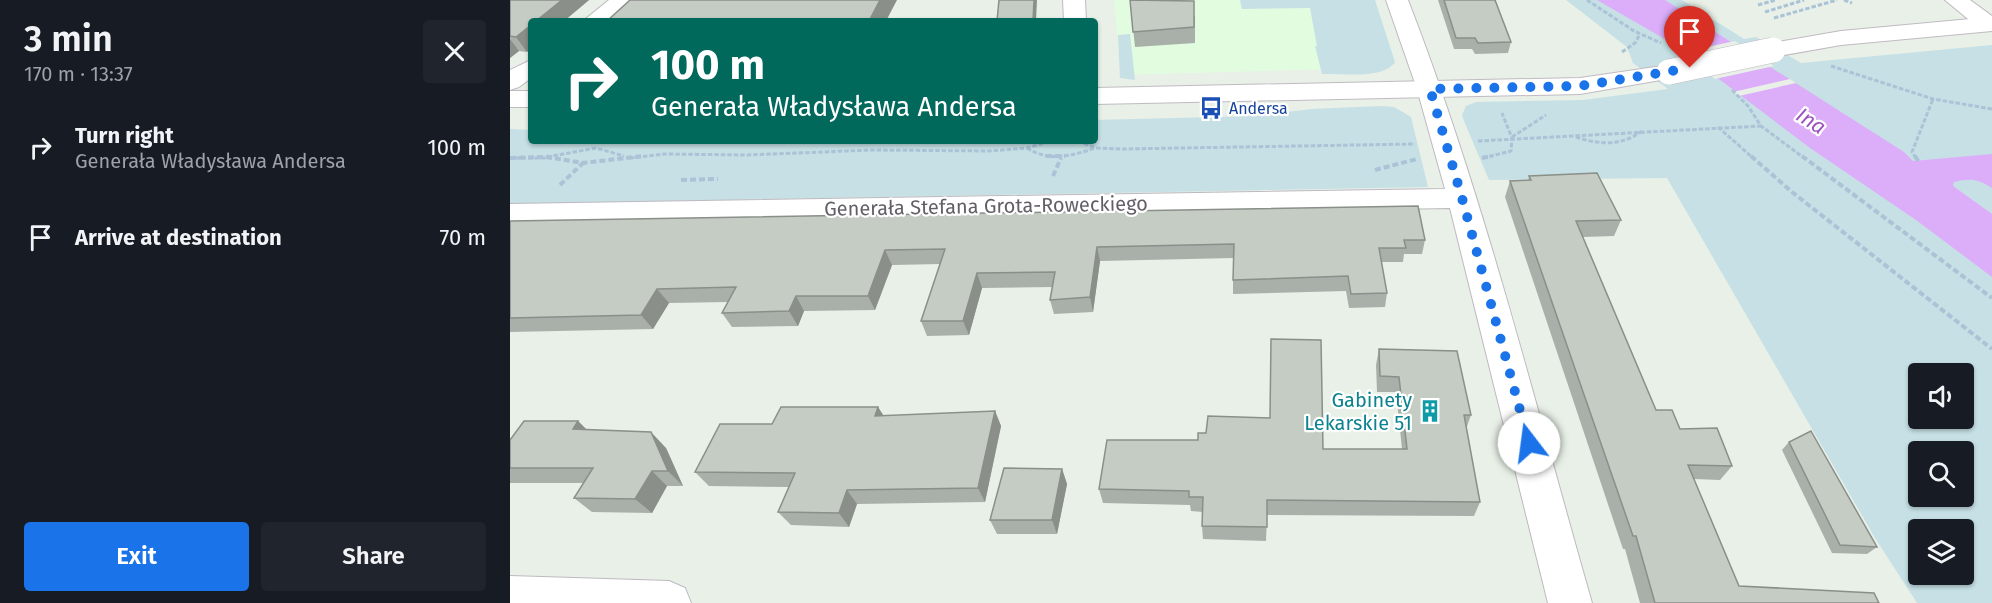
<!DOCTYPE html>
<meta charset="utf-8">
<style>
:root{--surface:#171b24;--page:#20242c;--text:#f1f3f6;--muted:#9ea1a6;--accent:#1a73e8}
body{margin:0;font-family:"Fira Sans",sans-serif;background:var(--page);color:var(--text);height:100vh;display:flex;flex-direction:column;font-size:22px;white-space:nowrap}
*{box-sizing:border-box;margin:0}
p{font-size:20px;color:var(--muted)}
.icon{flex:none;width:33px;height:33px;fill:none;stroke:currentColor;stroke-width:2;stroke-linecap:round;stroke-linejoin:round}
.map{position:relative;flex:1;overflow:hidden}
.details{display:flex;flex-direction:column;background:var(--surface);width:510px}
.details>*{flex:none}
.hud{position:absolute;left:18px;top:18px;width:570px;height:126px;border-radius:6px;box-shadow:0 2px 4px #0004;background:#00695c;color:#fff;overflow:hidden}
.fabs{position:absolute;left:1398px;top:363px;display:grid;gap:12px}
.fabs a{display:grid;place-items:center;width:66px;height:66px;border-radius:6px;background:var(--surface);box-shadow:0 2px 4px #0004;font-size:30px}
.pin{position:absolute;display:grid;place-items:center;width:51px;height:51px;color:#fff;margin:-62px -26px;border-radius:50% 50% 50% 0;rotate:-45deg;box-shadow:0 0 6px #0007}
.pin .icon{rotate:45deg}
.me{position:absolute;width:66px;margin:-33px;rotate:345deg;stroke-linejoin:round;filter:drop-shadow(0 0 4px #0008)}
.turn{display:flex;align-items:center;gap:21px;height:126px;padding:0 24px;font-size:27px}
.turn .icon{width:78px;height:78px;stroke-width:2.5}
.turn b{display:block;font-size:42px;line-height:51px}
.round{display:grid;place-items:center;flex:none;width:63px;height:63px;border-radius:6px;background:var(--page)}
.summary{display:flex;align-items:center;justify-content:space-between;height:102px;padding:0 24px}
h1{font-size:36px;font-weight:600;line-height:45px}
.button{display:flex;gap:12px;margin-top:auto;padding:12px 24px}
.button a{flex:1;height:69px;border-radius:6px;background:var(--accent);color:#fff;font-size:24px;font-weight:600;line-height:69px;text-align:center}
.button a+a{background:var(--page);color:var(--text)}
ul{padding:0;list-style:none}
li{display:flex;align-items:center;gap:18px;height:90px;padding:0 24px}
li div{flex:1}
li b{display:block;font-size:22px}
li em{font-style:normal}
main{display:flex;flex:1;min-height:0}
.map>svg:first-child{display:block}
.commercial{fill:#e2fce0}
.green{fill:#c6e0e5;fill-rule:evenodd}
.water{fill:#dcaefa}
.pier{fill:#e8f0e7}
.lines{fill:none;stroke-linecap:round;stroke-linejoin:round}
.street-casing{stroke:#beb9c0;stroke-width:2}
.secondary-casing{stroke:#c0bbc2;stroke-width:2}
.path-far1{stroke:#aac3d6;stroke-width:3;stroke-dasharray:4.5 2;stroke-linecap:butt}
.path{stroke:#aac3d6;stroke-width:4;stroke-dasharray:6 3;stroke-linecap:butt}
.street{fill:#fff;fill-rule:evenodd}
.secondary{fill:#fff;fill-rule:evenodd}
.secondary-bridge-casing{stroke:#c0bbc2;stroke-width:26;stroke-linecap:butt}
.secondary-bridge{stroke:#fff;stroke-width:25}
.wall{fill:#a9afa9}
.shaded-wall{fill:#8a8f89}
.building{fill:#c5ccc4;stroke:#8a8f89;stroke-width:1.5}
.route{stroke:#1a73e8;stroke-width:10;stroke-dasharray:0 18}
.labels{text-anchor:middle;stroke-width:4.5;stroke-linejoin:round;paint-order:stroke}
.far-transit-label{font-size:16px;fill:#164399;stroke:#fff;text-anchor:start}
.street-label{font-size:20px;fill:#645f67;stroke:#fff}
.culture-label{font-size:20px;fill:#0d838f;stroke:#fff;text-anchor:end}
.water-label{font-size:21px;font-style:italic;fill:#9b50bd;stroke:#fff}
</style>
<main>
<section class="details">
<div class="summary"><div><h1>3 min</h1><p>170 m · 13:37</p></div><a class="round"><svg class="icon" aria-label="close" viewBox="0 0 24 24"><path d="M6 6l12 12M18 6L6 18"/></svg></a></div>
<ul>
<li><svg class="icon" aria-label="right" viewBox="0 0 24 24"><path d="M7 20v-9h11M14 6l5 5-5 5"/></svg><div><b>Turn right</b><p>Generała Władysława Andersa</p></div><em>100 m</em></li>
<li><svg class="icon" aria-label="arrive" viewBox="0 0 24 24"><path d="M6 21V4h12l-3 4 3 4H6"/></svg><div><b>Arrive at destination</b></div><em>70 m</em></li>
</ul>
<div class="button"><a>Exit</a><a>Share</a></div>
</section>
<div class="map">
<svg width="1482" height="603" viewBox="0 0 1482 603">
<rect width="100%" height="100%" fill="#e8f0e7"/>
<polygon class="commercial" points="604,0 865,0 881,49 855,68 611,75"/>
<g class="green">
<path d="M 730,0 L 865,0 L 885,62 C 873,80 832,73 812,74 L 805,46 L 807,46 L 800,8 L 732,9 Z"/>
<path d="M 1056,0 L 1172,0 L 1234,39 L 1246,37 L 1291,63 L 1482,45 L 1482,603 L 1407,603 L 1365,538 L 1157,178 L 979,180 L 954,121 L 952,115 L 956,106 L 966,102 L 1073,100 L 1158,89 L 1123,63 L 1117,47 ZM 1408,374 L 1454,374 L 1454,418 L 1408,418 ZM 1408,452 L 1454,452 L 1454,496 L 1408,496 ZM 1408,530 L 1454,530 L 1454,574 L 1408,574 Z"/>
<polygon points="620,34 625,80 610,78 608,35"/>
<polygon points="871,106 884,107 901,117 918,187 0,204 0,129 21,130 21,141 585,141 585,120 743,116 802,109"/>
</g>
<path class="water" d="M 1087,0 L 1155,0 L 1394,152 L 1403,161 L 1482,154 L 1482,188 C 1468,179 1460,178 1444,182 L 1443,186 L 1482,214 L 1482,277 L 1406,220 L 1300,148 L 1160,42 Z"/>
<g class="pier">
<polygon points="1225,41 1264,66 1205,79 1170,53"/>
<polygon points="1280,79 1286,83 1229,96 1223,92"/>
</g>
<g class="lines">
<g class="street-casing">
<g id="street">
<polygon points="99,0 124,0 99,21 73,21"/>
<polygon points="553,0 575,0 576,21 554,21"/>
<path d="M 876,0 L 898,0 C 974,196 1024,401 1082,603 L 1038,603 L 940,208 L 0,224 L 0,204 L 935,189 L 907,89 Z"/>
<polygon points="1435,0 1460,0 1482,16 1482,30 1470,29"/>
<polygon points="21,60 21,78 9,87 0,90 0,70"/>
<polygon points="0,576 159,581 175,588 181,603 0,603"/>
</g>
</g>
<g class="secondary-casing">
<g id="secondary">
<polygon points="1482,17 1482,31 1331,45 1263,57 1255,55 1251,50 1255,45 1263,43 1331,31"/>
<polygon points="1159,65 1168,67 1171,72 1168,77 1070,94 585,104 585,88 1070,78"/>
<rect x="0" y="91" width="21" height="16"/>
</g>
</g>
<g class="path-far1">
<polyline points="1077,0 1124,31 1151,43"/>
<polyline points="1334,0 1342,3"/>
<polyline points="1248,5 1266,0"/>
<polyline points="1255,12 1294,0"/>
<polyline points="1264,18 1327,0"/>
<polyline points="1112,52 1125,43 1130,34"/>
<polyline points="1321,66 1423,99 1482,109"/>
<polyline points="1222,90 1238,106 1251,126 1294,158"/>
<polyline points="1208,127 1243,158"/>
<polyline points="1002,137 1036,115"/>
<path d="M 1066,137 C 1089,145 1112,146 1132,131"/>
<polyline points="568,141 586,148 613,149 905,144"/>
<polyline points="968,141 1251,126"/>
<path d="M 517,148 C 539,162 562,156 585,148"/>
<polyline points="37,157 86,148 114,156"/>
<polyline points="5,158 42,158"/>
<polyline points="120,158 155,154 237,155 362,150 480,151 517,148 542,141"/>
<polyline points="973,158 1001,151 1002,138 992,113"/>
<polyline points="1406,158 1402,152 1423,99"/>
</g>
<g class="path">
<polyline points="536,156 555,156"/>
<polyline points="1241,156 1282,192 1482,349"/>
<polyline points="1292,156 1482,298"/>
<polyline points="1405,156 1409,162"/>
<polyline points="37,157 39,156"/>
<polyline points="0,158 37,157 73,163 133,156"/>
<polyline points="972,158 982,156"/>
<polyline points="865,170 907,159"/>
<polyline points="543,176 551,158"/>
<polyline points="171,180 208,179"/>
<polyline points="50,185 73,163"/>
</g>
<use href="#street" class="street"/>
<use href="#secondary" class="secondary"/>
<g class="secondary-bridge-casing">
<polyline id="secondary-bridge" points="1159,72 1263,50"/>
</g>
<use href="#secondary-bridge" class="secondary-bridge"/>
</g>
<g class="wall">
<polygon points="0,0 79,0 54,21 21,21 17,52 9,51 0,58"/>
<polygon points="620,0 662,1 685,16 685,43 625,47"/>
<polygon points="928,0 985,0 1001,42 998,53 965,54 962,49 944,49"/>
<polygon points="1019,176 1111,220 1104,236 1073,237 1146,410 1170,429 1222,466 1210,480 1184,479 1229,586 1369,603 1130,603 1115,549 1113,549 995,197 1000,181 1018,181"/>
<polygon points="0,221 915,240 912,254 894,254 893,262 871,262 877,293 875,307 839,308 836,291 723,294 723,258 590,261 583,312 544,314 540,300 543,287 472,288 459,335 417,336 411,321 430,264 382,265 365,310 294,311 288,326 222,327 212,313 218,302 159,303 143,329 0,332"/>
<polygon points="869,349 961,415 956,429 970,502 964,516 757,515 756,541 693,539 692,526 693,512 681,511 680,505 593,503 589,489 892,449 886,392 867,392 866,365"/>
<polygon points="368,407 374,416 485,411 491,426 475,502 347,504 339,527 281,525 268,512 279,487 199,486 185,472 262,424"/>
<polygon points="68,421 77,430 156,448 173,486 157,486 142,513 82,512 64,498 74,483 0,483 0,440"/>
<polygon points="1279,442 1367,547 1357,554 1322,553 1272,450"/>
<polygon points="552,469 557,484 547,534 487,534 480,520"/>
</g>
<g class="shaded-wall">
<polygon points="52,0 79,0 54,21 26,21"/>
<polygon points="370,0 387,0 376,21 359,21"/>
<polygon points="524,0 527,0 526,21 523,21"/>
<polygon points="21,25 21,48 17,52 6,37"/>
<polygon points="0,39 9,51 0,58"/>
<polygon points="587,247 590,261 583,312 580,297"/>
<polygon points="375,250 382,265 365,310 358,296"/>
<polygon points="467,273 472,288 459,335 453,321"/>
<polygon points="147,289 159,303 143,329 131,315"/>
<polygon points="286,296 294,311 288,326 279,311"/>
<polygon points="368,407 377,422 365,416"/>
<polygon points="485,411 491,426 475,502 468,488"/>
<polygon points="68,421 84,437 63,429"/>
<polygon points="141,432 156,448 173,486 158,471"/>
<polygon points="552,469 557,484 547,534 542,520"/>
<polygon points="142,471 157,486 142,513 125,499"/>
<polygon points="337,490 347,504 339,527 329,513"/>
</g>
<g class="building">
<polygon points="0,0 52,0 26,21 21,21 21,25 6,37 0,36"/>
<polygon points="120,0 370,0 359,21 97,21"/>
<polygon points="489,0 524,0 523,21 487,21"/>
<polygon points="620,0 684,1 684,27 623,32"/>
<polygon points="934,0 985,0 1001,42 968,43 965,38 946,38"/>
<polygon points="1087,173 1111,220 1066,221 1146,410 1162,410 1170,429 1207,428 1222,466 1178,465 1229,586 1364,593 1369,603 1145,603 1126,536 1123,536 1000,181 1021,180 1019,176"/>
<polygon points="908,206 915,240 894,240 896,248 869,248 877,293 841,294 838,276 723,280 724,244 587,247 580,297 540,300 545,272 467,273 453,321 411,321 435,249 375,250 358,296 286,296 279,311 212,313 226,287 147,289 131,315 0,318 0,221"/>
<polygon points="761,339 811,340 813,449 897,449 889,377 870,376 869,349 947,351 961,415 954,415 970,502 757,500 757,527 692,526 693,497 679,497 679,491 589,489 597,440 688,440 688,433 696,433 698,416 760,418"/>
<polygon points="271,407 368,407 365,416 485,411 468,488 337,490 329,513 268,512 285,473 185,472 210,424 262,424"/>
<polygon points="14,421 68,421 63,429 141,432 158,471 142,471 125,499 64,498 83,468 0,468 0,440"/>
<polygon points="1301,431 1367,547 1330,545 1279,442"/>
<polygon points="494,468 552,469 542,520 480,520"/>
</g>
<g class="lines">
<polyline class="route" points="1019,443 952,198 920,89 1070,86 1180,68"/>
</g>
<defs>
<g id="bus-bare" transform="scale(1.8)"><path d="M-5-6H5V4H4V6H2V4H-2V6H-4V4H-5ZM-3.5-4V0h7V-4ZM-3.5 1.2v1.5H-2V1.2ZM2 1.2v1.5H3.5V1.2Z" fill="#1a4fb4" stroke="#fff" stroke-width="2.5" paint-order="stroke"/></g>
<g id="building-bare" transform="scale(1.8)"><path d="M-4-6H4V6H1V3H-1V6H-4ZM-2.5-4.3h1.7v1.8h-1.7ZM.8-4.3h1.7v1.8H.8ZM-2.5-1h1.7V.8h-1.7ZM.8-1h1.7V.8H.8Z" fill="#0f9aa8" stroke="#fff" stroke-width="2.5" paint-order="stroke"/></g>
</defs>
<g fill-rule="evenodd">
<use href="#bus-bare" x="701" y="108"/>
<use href="#building-bare" x="920" y="411"/>
</g>
<g class="labels">
<g class="far-transit-label">
<text x="719" y="114">Andersa</text>
</g>
<g class="street-label">
<text transform="translate(476 206) rotate(-1)" y="7">Generała Stefana Grota-Roweckiego</text>
</g>
<g class="culture-label">
<text x="902" y="407">Gabinety<tspan x="902" dy="23">Lekarskie 51</tspan></text>
</g>
<g class="water-label">
<text transform="translate(1301 121) rotate(33)" y="7">Ina</text>
</g>
</g>
</svg>
<div class="fabs">
<a><svg class="icon" aria-label="sound" viewBox="0 0 24 24"><path d="M4 9h4l5-4v14l-5-4H4zM17 9q2 3 0 6"/></svg></a>
<a><svg class="icon" aria-label="search" viewBox="0 0 24 24"><circle cx="10" cy="10" r="6"/><path d="M15 15l6 6"/></svg></a>
<a><svg class="icon" aria-label="layers" viewBox="0 0 24 24"><path d="M12 4l9 5-9 5-9-5zM3 14l9 5 9-5"/></svg></a>
</div>
<div class="pin" style="left:1180px;top:68px;background:#d93025"><svg class="icon" aria-label="arrive" viewBox="0 0 24 24"><path d="M6 21V4h12l-3 4 3 4H6"/></svg></div>
<svg class="me" style="left:1019px;top:443px" viewBox="-20 -20 40 40"><circle r="19" fill="#fff"/><path d="M0-13L10 11 0 6-10 11z" fill="#1a73e8"/></svg>
<div class="hud">
<div class="turn"><svg class="icon" aria-label="right" viewBox="0 0 24 24"><path d="M7 20v-9h11M14 6l5 5-5 5"/></svg><div><b>100 m</b>Generała Władysława Andersa</div></div>
</div>
</div>
</main>
